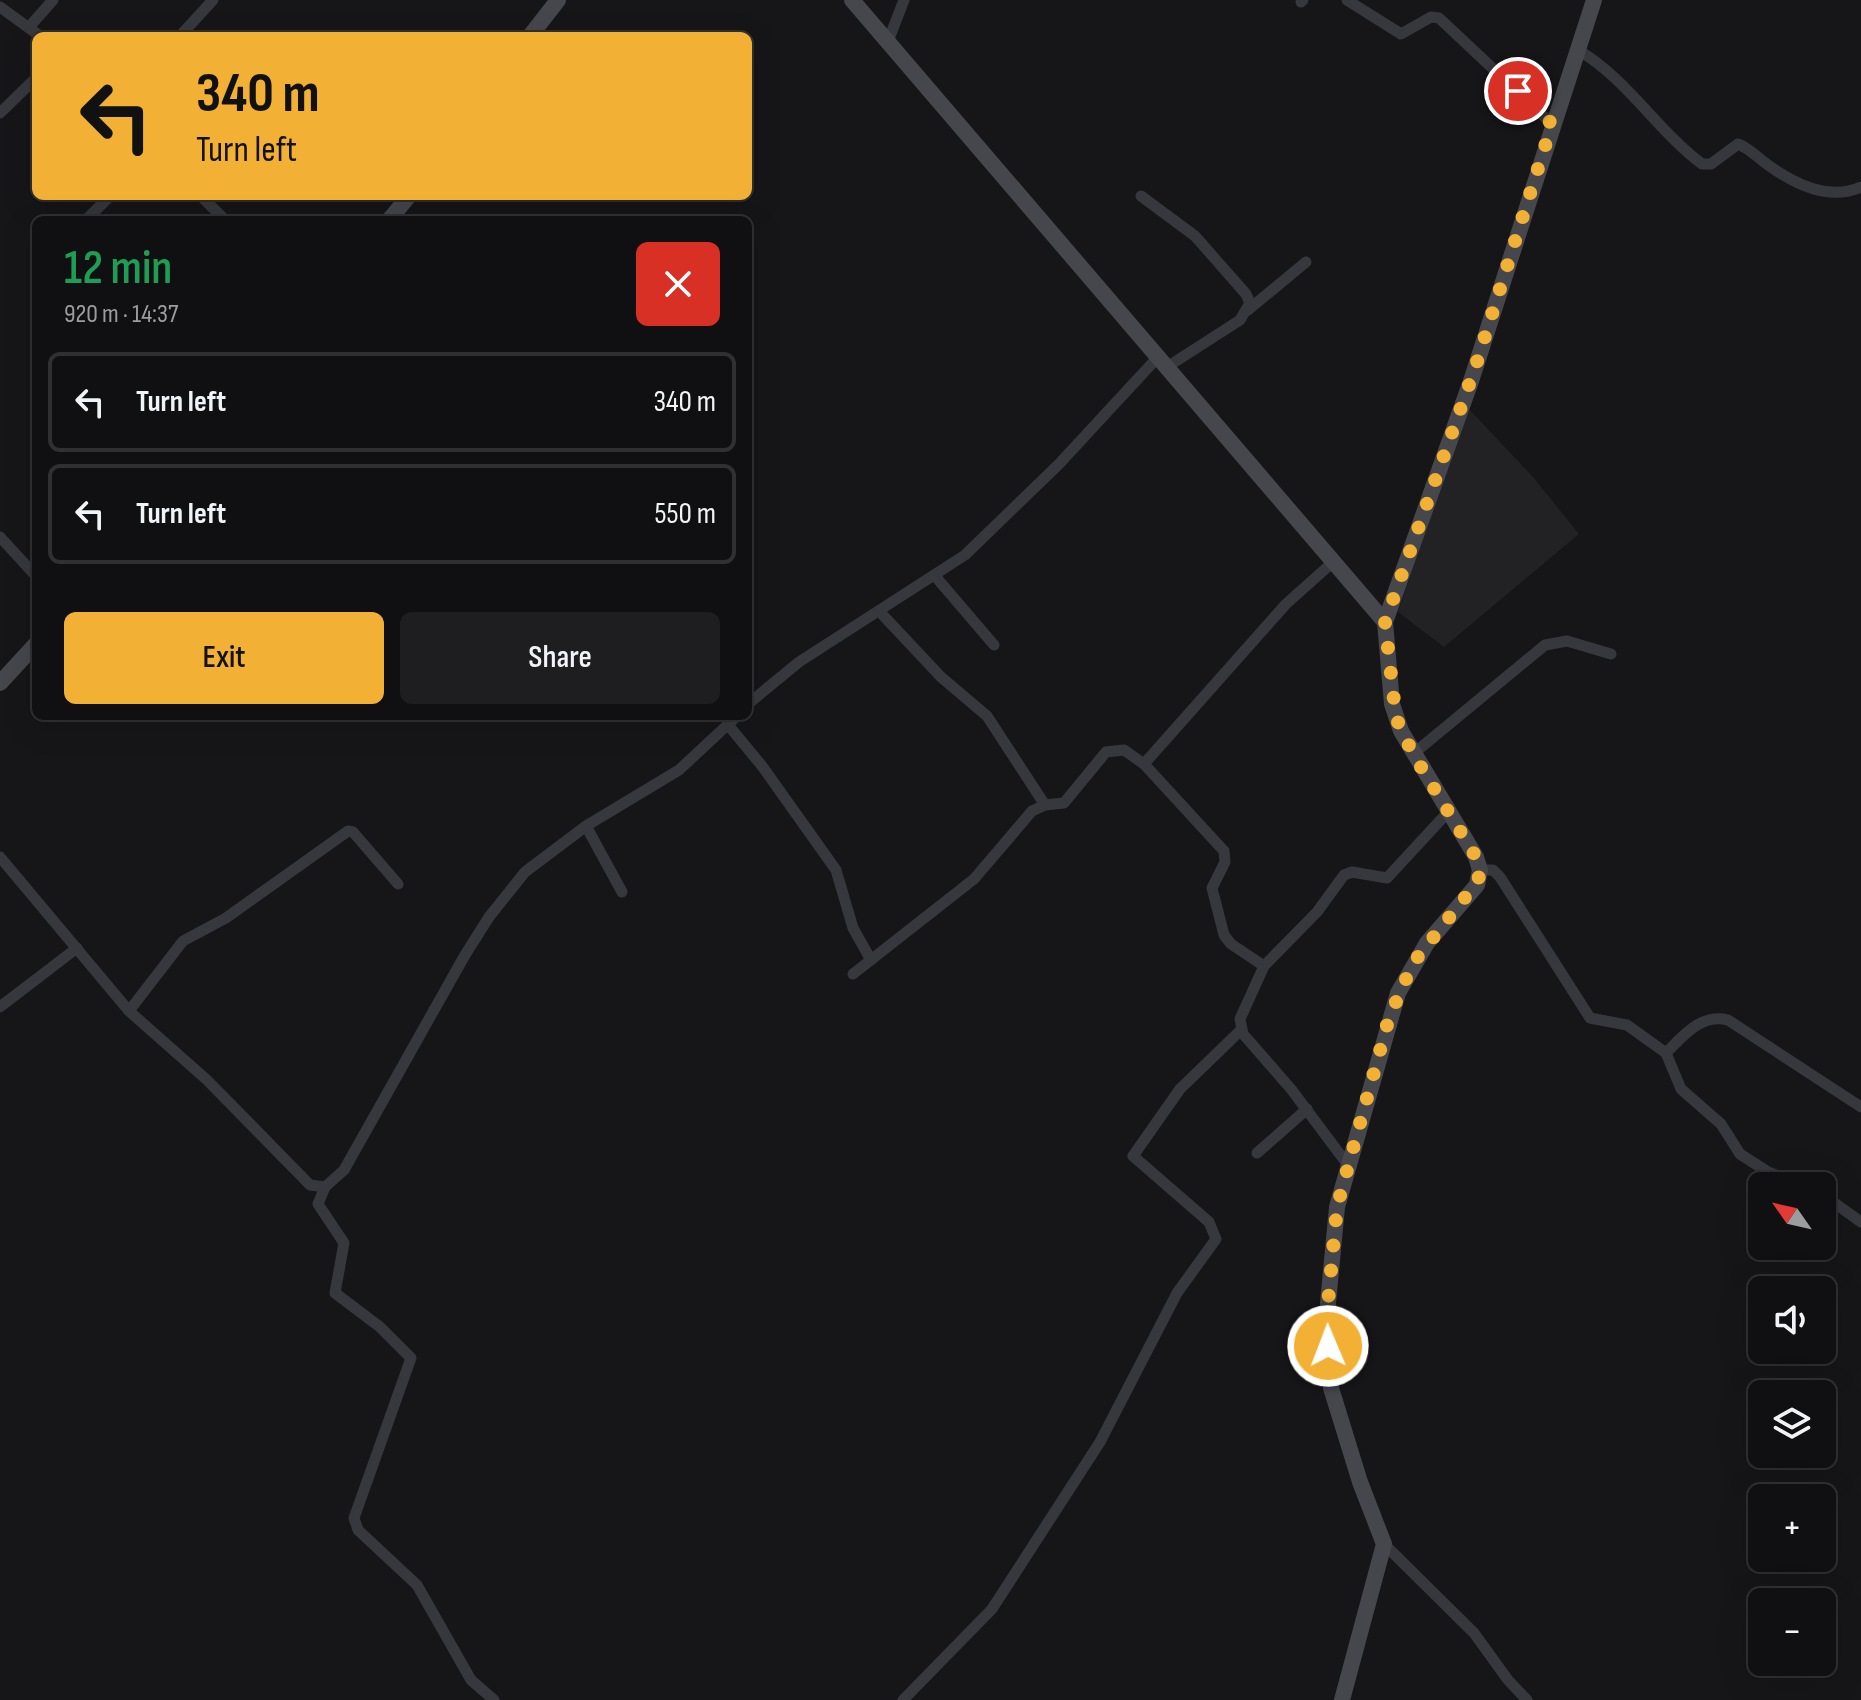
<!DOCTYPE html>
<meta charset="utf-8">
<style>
:root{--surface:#101012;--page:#1e1e20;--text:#f1f3f6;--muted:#9c9d9f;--line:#303032;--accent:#f2b134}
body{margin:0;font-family:"Sofia Sans Condensed",sans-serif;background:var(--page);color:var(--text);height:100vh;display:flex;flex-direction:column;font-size:30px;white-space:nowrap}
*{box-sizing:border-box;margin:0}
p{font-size:26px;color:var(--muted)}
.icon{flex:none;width:44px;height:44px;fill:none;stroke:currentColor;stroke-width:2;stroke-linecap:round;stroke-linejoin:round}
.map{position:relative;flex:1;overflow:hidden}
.side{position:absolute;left:32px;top:216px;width:720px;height:504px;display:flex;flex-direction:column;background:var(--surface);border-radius:12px;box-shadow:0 8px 32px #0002,0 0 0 2px var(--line)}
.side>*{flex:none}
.top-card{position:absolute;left:32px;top:32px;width:720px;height:168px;border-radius:12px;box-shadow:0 8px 32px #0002,0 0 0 2px var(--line);background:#f2b134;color:#111;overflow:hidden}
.needle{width:52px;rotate:304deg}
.controls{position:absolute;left:1748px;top:1172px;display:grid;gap:16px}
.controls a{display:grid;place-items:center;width:88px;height:88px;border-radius:12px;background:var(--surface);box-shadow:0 8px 32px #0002,0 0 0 2px var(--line);font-size:40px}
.pin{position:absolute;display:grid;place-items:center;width:68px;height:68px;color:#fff;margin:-34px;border:4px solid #fff;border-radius:50%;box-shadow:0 2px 8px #0007}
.me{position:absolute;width:88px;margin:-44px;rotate:359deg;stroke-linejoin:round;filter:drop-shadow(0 0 6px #0008)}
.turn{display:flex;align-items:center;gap:28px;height:168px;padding:0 32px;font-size:36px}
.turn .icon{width:104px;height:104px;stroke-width:2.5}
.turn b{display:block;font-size:56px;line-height:68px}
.round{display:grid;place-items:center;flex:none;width:84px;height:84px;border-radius:12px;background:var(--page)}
.summary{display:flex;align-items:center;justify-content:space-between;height:136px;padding:0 32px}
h1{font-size:48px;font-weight:600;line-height:60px;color:#1e9e55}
.action{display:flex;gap:16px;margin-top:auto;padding:16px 32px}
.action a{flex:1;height:92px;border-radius:12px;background:var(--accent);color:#111;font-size:32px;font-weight:600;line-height:92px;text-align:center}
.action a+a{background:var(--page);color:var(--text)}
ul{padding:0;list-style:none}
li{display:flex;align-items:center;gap:24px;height:100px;margin:0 16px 12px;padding:0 16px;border:4px solid var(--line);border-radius:12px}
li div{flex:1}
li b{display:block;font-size:30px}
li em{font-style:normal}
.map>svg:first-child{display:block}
.built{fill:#222225}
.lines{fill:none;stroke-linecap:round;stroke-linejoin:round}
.street{stroke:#37383d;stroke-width:11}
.secondary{stroke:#45474d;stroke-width:16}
.route{stroke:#f2b134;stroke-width:14;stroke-dasharray:0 25.2}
</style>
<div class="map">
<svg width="1861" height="1700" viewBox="0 0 1861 1700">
<rect width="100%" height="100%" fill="#161618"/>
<polygon class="built" points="1467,407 1533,477 1579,534 1444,647 1398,612"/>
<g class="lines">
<g class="street">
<polyline points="1347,0 1401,34 1431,17 1439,18 1552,124"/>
<polyline points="1301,2 1303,0"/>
<polyline points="0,7 40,36"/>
<polyline points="30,26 53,0"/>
<polyline points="180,36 213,0"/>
<polyline points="887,44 904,0"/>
<path d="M 1578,50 C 1626,78 1657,130 1702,164 L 1711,164 L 1738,144 C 1749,148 1758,158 1768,165 C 1796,185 1829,201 1861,187"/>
<polyline points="0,113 36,78"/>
<polyline points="201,196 225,220"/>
<polyline points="1141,196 1195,236 1246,294 1250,303 1240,320 1167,367"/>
<polyline points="86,220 110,196"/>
<polyline points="1248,310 1306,262"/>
<polyline points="0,537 36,576"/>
<polyline points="935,576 994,645"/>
<polyline points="879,611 941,677 987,716 1045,805"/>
<polyline points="748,704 799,662 965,555 1059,464 1158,357"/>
<polyline points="729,726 762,766 836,870 853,928 871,960"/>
<polyline points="1413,754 1545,645 1567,641 1611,654"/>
<polyline points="586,826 622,892"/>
<polyline points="0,857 129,1011 207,1080 310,1185 325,1187 318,1204 344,1243 335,1293 380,1327 411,1358 354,1518 358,1530 417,1585 471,1680 494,1700"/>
<path d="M 1480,870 L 1493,870 L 1500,877 L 1590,1018 L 1627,1025 L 1666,1053 C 1683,1036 1701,1013 1728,1020 L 1861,1107"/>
<polyline points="1264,966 1231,944 1224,935 1212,888 1225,862 1224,851 1144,764 1286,604 1333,562"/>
<polyline points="853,974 974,879 1032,811 1045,805 1064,803 1106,752 1124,750 1144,764"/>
<polyline points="0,1007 77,948"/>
<polyline points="129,1011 183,941 226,918 348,831 353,832 398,884"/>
<polyline points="1666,1053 1681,1089 1721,1124 1740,1154 1768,1172 1805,1186"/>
<polyline points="1257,1153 1307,1109"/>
<polyline points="1348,1165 1291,1089 1243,1034 1240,1019 1264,966 1317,912 1344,875 1352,872 1387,878 1449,811"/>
<polyline points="325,1187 344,1170 465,955 489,917 525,872 586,826 679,770 737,716"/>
<polyline points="1822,1194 1861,1222"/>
<polyline points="1384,1544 1474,1633 1508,1680 1527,1700"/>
<polyline points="903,1700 992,1609 1100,1442 1177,1293 1216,1239 1209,1222 1133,1156 1180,1089 1241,1030"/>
</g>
<g class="secondary">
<polyline points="852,0 1385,622"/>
<polyline points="530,36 558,0"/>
<polyline points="389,220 409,196"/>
<polyline points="0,683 36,644"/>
<polyline points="1342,1700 1384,1544 1360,1482 1331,1388 1328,1303 1337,1207 1398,993 1427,943 1477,885 1480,870 1476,857 1401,731 1392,704 1385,622 1471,381 1594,0"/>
</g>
</g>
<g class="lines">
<polyline class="route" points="1328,1346 1328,1303 1337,1207 1389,1018 1413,963 1479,880 1476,857 1413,754 1396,718 1385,622 1476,365 1552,124 1518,91"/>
</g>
</svg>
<div class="controls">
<a><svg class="needle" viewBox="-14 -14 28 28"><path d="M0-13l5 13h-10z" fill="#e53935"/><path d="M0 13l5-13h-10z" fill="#9c9d9f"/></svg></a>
<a><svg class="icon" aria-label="sound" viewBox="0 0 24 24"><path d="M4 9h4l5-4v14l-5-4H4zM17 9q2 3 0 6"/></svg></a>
<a><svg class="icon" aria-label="layers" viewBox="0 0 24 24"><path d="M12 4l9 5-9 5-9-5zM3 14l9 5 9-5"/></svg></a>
<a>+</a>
<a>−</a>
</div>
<div class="pin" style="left:1518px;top:91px;background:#d93025"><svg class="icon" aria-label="arrive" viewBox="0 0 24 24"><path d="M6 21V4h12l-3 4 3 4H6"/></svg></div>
<svg class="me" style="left:1328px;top:1346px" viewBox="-20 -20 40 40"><circle r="17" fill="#f2b134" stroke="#fff" stroke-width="3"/><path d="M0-11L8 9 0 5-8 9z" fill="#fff"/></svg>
<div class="top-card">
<div class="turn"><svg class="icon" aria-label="left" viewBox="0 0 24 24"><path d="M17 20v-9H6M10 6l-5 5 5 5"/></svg><div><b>340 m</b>Turn left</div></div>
</div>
<section class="side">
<div class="summary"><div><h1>12 min</h1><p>920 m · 14:37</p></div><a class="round" style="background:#d93025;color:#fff"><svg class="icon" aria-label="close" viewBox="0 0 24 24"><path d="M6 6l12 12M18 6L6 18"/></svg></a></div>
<ul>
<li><svg class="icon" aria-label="left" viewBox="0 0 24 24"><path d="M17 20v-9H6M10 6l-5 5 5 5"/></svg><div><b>Turn left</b></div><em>340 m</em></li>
<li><svg class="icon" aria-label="left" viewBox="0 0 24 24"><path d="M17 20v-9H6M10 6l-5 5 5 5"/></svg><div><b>Turn left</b></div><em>550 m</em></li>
</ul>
<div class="action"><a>Exit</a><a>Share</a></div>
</section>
</div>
